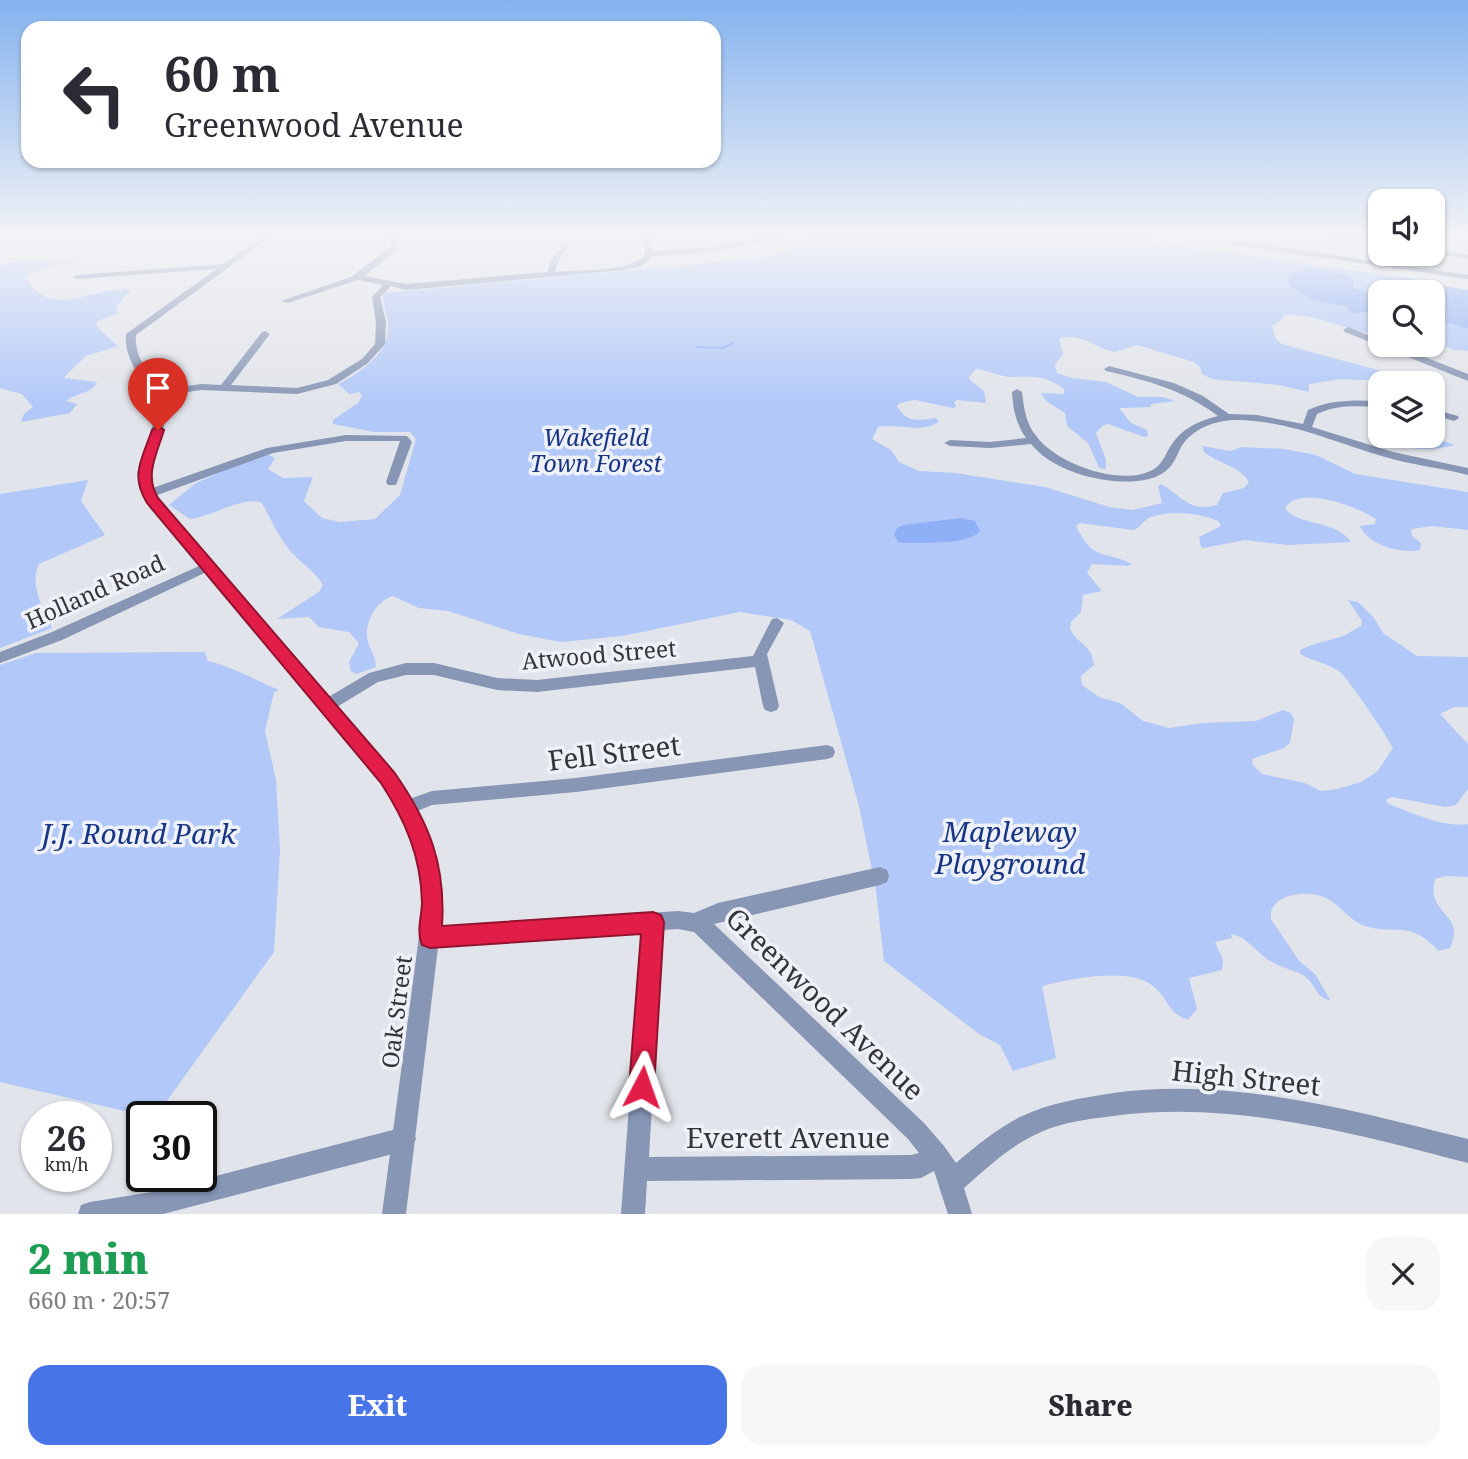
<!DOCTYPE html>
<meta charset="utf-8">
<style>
:root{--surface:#fff;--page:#f7f7f7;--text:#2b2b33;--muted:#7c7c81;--accent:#4775e7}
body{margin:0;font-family:"Noto Serif",serif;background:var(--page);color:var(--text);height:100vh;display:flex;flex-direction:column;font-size:26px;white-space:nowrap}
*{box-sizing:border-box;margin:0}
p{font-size:23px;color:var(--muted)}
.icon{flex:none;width:38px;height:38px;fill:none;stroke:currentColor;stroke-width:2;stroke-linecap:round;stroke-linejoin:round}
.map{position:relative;height:1214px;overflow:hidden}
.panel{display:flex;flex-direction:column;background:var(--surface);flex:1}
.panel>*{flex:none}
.top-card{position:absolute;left:21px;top:21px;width:700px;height:147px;border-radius:21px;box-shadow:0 2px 5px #0004;background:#fff;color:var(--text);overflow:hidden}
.buttons{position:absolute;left:1368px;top:189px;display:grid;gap:14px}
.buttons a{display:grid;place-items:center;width:77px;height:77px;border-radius:14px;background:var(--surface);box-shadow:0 2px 5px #0004;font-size:35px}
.speed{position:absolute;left:21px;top:1101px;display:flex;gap:14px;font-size:35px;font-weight:700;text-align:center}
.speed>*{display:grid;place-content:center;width:91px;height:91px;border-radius:50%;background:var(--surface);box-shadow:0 2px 5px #0004;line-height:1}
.speed small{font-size:18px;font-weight:400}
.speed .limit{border:4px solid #111;border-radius:10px;background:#fff;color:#111}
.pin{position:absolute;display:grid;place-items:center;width:60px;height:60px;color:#fff;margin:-72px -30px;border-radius:50% 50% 50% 0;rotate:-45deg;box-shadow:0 0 7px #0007}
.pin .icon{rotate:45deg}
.me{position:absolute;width:77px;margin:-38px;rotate:4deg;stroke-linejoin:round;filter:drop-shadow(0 0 5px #0008)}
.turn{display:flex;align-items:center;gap:24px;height:147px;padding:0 28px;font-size:32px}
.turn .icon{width:91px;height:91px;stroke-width:2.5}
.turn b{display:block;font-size:49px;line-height:60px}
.round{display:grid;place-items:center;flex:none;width:74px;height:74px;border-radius:21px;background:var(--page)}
.overview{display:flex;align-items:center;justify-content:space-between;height:119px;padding:0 28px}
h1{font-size:42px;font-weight:800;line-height:52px;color:#1e9e55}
.button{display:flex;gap:14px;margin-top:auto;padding:14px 28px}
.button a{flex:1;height:80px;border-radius:21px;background:var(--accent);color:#fff;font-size:28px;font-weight:800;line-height:80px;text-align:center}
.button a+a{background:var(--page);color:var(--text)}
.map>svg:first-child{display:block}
.green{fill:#b1c8f8}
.water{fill:#8fb0f7}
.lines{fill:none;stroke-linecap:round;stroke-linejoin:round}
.stream{stroke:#8fb0f7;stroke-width:2}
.minor{fill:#8796b5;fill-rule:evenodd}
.tertiary{fill:#8796b5;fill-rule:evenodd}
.route{fill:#e11d48;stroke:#92132f;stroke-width:2}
.labels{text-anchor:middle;stroke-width:7;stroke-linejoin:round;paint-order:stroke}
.park-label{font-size:23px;font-style:italic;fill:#173485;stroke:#eef1f7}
.street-label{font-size:23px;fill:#333537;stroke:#eef1f7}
.near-street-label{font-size:28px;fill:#333537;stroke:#eef1f7}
.near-park-label{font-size:28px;font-style:italic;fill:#173485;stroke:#eef1f7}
</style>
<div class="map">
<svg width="1468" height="1214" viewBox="0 0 1468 1214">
<rect width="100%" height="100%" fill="#e1e4ea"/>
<g class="green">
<path d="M 812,237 L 1133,237 L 1207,250 L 1409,278 L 1426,283 L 1404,280 L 1396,286 L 1408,292 L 1381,292 L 1381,296 L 1358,290 L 1353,284 L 1302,270 L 1294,273 L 1304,295 L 1311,300 L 1346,307 L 1361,314 L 1381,311 L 1381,335 C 1348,332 1317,313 1284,315 L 1283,319 L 1272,326 L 1276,339 L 1282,344 L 1425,383 L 1341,379 L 1309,384 L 1309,392 L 1279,385 L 1212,379 L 1202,374 L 1200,367 L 1194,362 L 1137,345 L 1115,352 C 1096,349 1080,331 1059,339 L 1063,354 L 1055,365 L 1057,373 L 1072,378 L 1106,382 L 1138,397 L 1163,397 L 1175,401 L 1151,404 L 1151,407 L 1119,408 L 1131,423 L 1147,430 L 1148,436 L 1144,437 L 1108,424 L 1102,426 L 1096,433 L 1106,460 L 1106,469 L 1099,468 L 1088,443 L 1067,426 L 1065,413 L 1046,401 L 1041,393 L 1064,394 L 1064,389 C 1044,374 1032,377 1010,377 C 999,376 987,370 976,369 L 969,377 L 970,380 L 984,391 L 986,403 L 957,400 L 954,402 L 956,407 L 953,408 L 915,400 L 900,403 L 897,406 C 907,424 919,420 936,418 L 939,422 C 921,434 898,423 878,427 L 872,439 L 891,450 L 899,462 L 919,471 L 955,473 L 1045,487 L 1109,507 L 1133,510 L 1162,503 L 1158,486 L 1161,484 C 1181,495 1189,513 1217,505 L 1223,493 L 1244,488 L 1249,482 C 1240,466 1219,464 1204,452 L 1202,446 L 1230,451 L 1242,447 L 1284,449 L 1316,455 L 1355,474 L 1468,492 L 1468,530 L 1432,526 L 1411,529 L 1412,536 L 1421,543 L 1420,550 C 1401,554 1368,545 1360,526 L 1375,524 L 1376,519 C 1357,507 1300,484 1285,508 C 1296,526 1335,519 1351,542 L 1288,545 L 1245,540 L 1204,548 L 1201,547 L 1199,537 L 1221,526 L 1218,521 C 1199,513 1170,510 1151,517 C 1143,520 1141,528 1133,530 L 1080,523 L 1076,526 C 1094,562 1102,549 1132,564 L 1128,566 L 1092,564 L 1087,573 L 1102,591 L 1083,595 L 1081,612 L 1071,622 L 1070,629 C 1079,646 1091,643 1094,665 L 1081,676 L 1082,685 L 1099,697 L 1120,703 L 1143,721 L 1169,728 L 1202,723 L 1256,721 L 1283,710 L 1291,713 L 1294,719 L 1290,743 L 1284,748 L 1252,759 L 1253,765 L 1262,774 L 1305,783 L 1321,791 L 1337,789 L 1361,782 L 1377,772 L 1393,748 C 1389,739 1347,677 1340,672 C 1328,663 1312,661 1300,654 L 1300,650 C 1312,644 1326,641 1340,637 C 1347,635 1354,629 1361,626 L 1362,621 L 1348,600 L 1358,602 L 1374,618 L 1383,633 L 1417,656 L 1468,657 L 1468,707 L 1454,707 L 1440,714 L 1468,744 L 1468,789 L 1456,805 L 1445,807 L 1392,797 L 1386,800 L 1388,804 C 1412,812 1442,828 1468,824 L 1468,877 L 1446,876 L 1435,879 C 1434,885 1433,891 1434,896 C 1441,918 1463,919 1450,948 L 1439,951 C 1408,919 1400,936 1365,926 C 1349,921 1338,901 1321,896 C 1305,890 1267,895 1271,919 L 1299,961 L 1315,974 L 1331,1001 C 1315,996 1318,990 1308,979 C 1299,970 1282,969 1272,962 C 1257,954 1247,936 1231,934 L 1232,938 L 1215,942 L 1223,960 L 1222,970 L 1189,978 L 1197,1009 L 1188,1020 C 1165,1011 1170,1000 1154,987 C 1131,966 1070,979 1042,986 L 1056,1058 L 1013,1071 L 1000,1045 L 979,1034 L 884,961 L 876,890 L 859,806 L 810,631 L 791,620 L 740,612 L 622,636 L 561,642 L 519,634 L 448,611 L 419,608 L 393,596 C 378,600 366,619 367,635 C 367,647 376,655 376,667 L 356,674 L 351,671 L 349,662 L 359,643 L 349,632 L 319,627 L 309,617 L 277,619 L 319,592 L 323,585 C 315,572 306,567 295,556 C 280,541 272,521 262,503 C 245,495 211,517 190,519 L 169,505 L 196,483 L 219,473 L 222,469 L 267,454 L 275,458 L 268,469 L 283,478 L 313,477 L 304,501 L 322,518 L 340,522 L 375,519 L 400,495 L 416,439 L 410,432 L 374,432 L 333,424 L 333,420 L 358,403 L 362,396 L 359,392 L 349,394 L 338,384 C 360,373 391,352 388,324 C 387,314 382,301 383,293 L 743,260 L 769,257 L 796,249 L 793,242 L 804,242 Z"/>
<path d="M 84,258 L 32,272 L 25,277 C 53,323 93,284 131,290 L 116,307 L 118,313 L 96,322 L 98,328 L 118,346 L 86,356 L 65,376 L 65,378 L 97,382 C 92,394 75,393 66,401 L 77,404 L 70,413 L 21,422 L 24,414 L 33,407 L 22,394 L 0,388 L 0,265 L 31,259 L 58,263 Z"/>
<polygon points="1433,319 1468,329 1468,351 1455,350 1433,343"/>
<path d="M 1382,436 L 1428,436 L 1455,445 C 1434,451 1398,452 1382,436 Z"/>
<path d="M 88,480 L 81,501 L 105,535 L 39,564 C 29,585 43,608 52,628 L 0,648 L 0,494 Z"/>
<path d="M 205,652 L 208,661 C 233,667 255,680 279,690 L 274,692 L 265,731 L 276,780 L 280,850 L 274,952 L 156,1116 L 146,1116 L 0,1082 L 0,665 L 36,653 Z"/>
</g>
<g class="water">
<polygon points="1305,268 1344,274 1354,281 1354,288 1381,296 1381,311 1354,314 1346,307 1311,300 1291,287 1288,281 1290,274"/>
<polygon points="1396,281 1419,282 1468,290 1468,329 1433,319 1433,292 1408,292 1393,284"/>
<path d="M 961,518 L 975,521 L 980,531 C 967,546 919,542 899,543 L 894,535 L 897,528 L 904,525 Z"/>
</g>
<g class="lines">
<polyline class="stream" points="696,347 723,348 733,343"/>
<g class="minor">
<path d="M 390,237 L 398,237 L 399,245 L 394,253 L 364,276 L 406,284 L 547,272 L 553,256 L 566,243 L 570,245 L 561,256 L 555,272 C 583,269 621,273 644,257 L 645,248 L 640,237 L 648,237 L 653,251 L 708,248 L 773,237 L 783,238 L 708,252 L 652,256 L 642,266 L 624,270 L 406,290 L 391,286 L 380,297 L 386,322 L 385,344 L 368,363 L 336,384 L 297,394 L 201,390 L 153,397 L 148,394 L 153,391 L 201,384 L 221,385 L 262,332 L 265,331 L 270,334 L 231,385 L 297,388 L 328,380 L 362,359 L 375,344 L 376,322 L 372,297 L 383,285 L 358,280 L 288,303 L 281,301 L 351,277 L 388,249 L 391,245 Z"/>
<polygon points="1331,237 1381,241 1381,245 1335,239"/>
<polygon points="1231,240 1468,275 1468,279 1228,244 1227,242"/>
<polygon points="1433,249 1468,255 1468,259 1433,253"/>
<polygon points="226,264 230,266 229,268 77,279 73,277 77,275"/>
<polygon points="1348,327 1381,340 1381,345 1394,345 1468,374 1468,381 1345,332 1343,330"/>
<path d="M 1109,366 L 1174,383 L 1203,396 L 1229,414 L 1257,415 L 1303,424 L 1308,410 C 1331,399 1356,400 1381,401 L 1381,407 C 1359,406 1337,404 1317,414 L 1312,427 L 1393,452 L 1463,467 L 1468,468 L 1468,475 C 1441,468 1412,465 1385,457 C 1336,443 1288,420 1236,420 C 1215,420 1192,429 1181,447 C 1176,457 1173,467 1163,473 C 1137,490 1081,479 1056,464 C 1046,459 1038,452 1031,444 L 990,448 L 950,446 L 944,443 L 950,440 L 990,442 L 1026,438 C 1016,423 1013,410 1012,392 L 1017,389 L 1022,392 C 1024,409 1026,424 1037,437 C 1057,464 1123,488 1154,469 C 1163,463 1165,455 1170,447 C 1181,429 1198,421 1218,416 C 1184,390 1146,380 1106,371 L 1104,369 Z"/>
<polygon points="1433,409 1458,416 1459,418 1454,421 1433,415"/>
<polygon points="346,435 407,436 412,442 396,485 388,485 386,482 400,441 346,441 273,453 152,497 144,497 142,494 144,491 267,448"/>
<polygon points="208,562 215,566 213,569 62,640 0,663 0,652 52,632"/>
<polygon points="777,618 784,623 767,654 779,706 777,710 771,712 765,710 763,706 755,667 537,692 497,690 434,675 406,675 378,682 332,710 326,712 320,710 318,706 320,702 369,673 406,663 434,663 497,678 537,680 753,656 772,619"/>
<polygon points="827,745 833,747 835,752 833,757 827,759 576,792 432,805 407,815 401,812 398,807 401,802 432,791 576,778"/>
<path d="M 880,867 L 887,870 L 889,876 L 887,882 L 880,885 L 714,924 L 924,1123 L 944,1146 L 956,1163 C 976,1146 997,1129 1020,1117 C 1049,1103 1081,1098 1113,1093 C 1234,1077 1351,1110 1468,1139 L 1468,1163 C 1352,1133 1234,1100 1113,1116 C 1089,1119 1063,1122 1041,1132 C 1012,1144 987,1168 964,1188 L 972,1214 L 948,1214 L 934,1171 L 921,1178 L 911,1179 L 647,1181 L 645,1214 L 621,1214 L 642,932 L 430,947 L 423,944 L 420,937 L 423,930 L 430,927 L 678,911 L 694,913 L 718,903 ZM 678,929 L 694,932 L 908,1139 L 919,1153 L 911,1155 L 649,1157 L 662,930 Z"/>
<polygon points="404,1127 412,1131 416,1139 412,1147 404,1151 163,1214 78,1214 81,1205 90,1202 158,1191"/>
</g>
<path class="tertiary" d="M 261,237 L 270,237 L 136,335 C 133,364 163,387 164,416 C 166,462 128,462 168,511 L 394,772 C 423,816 441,861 442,914 L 406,1214 L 382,1214 L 422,914 C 422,864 408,824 382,782 L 160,517 C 153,508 145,500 140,490 C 129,464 157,438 153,411 C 149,384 123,362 126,334 Z"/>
</g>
<linearGradient id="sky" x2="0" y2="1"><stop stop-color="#84b2ee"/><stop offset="0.58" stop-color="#f2f3f6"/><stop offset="1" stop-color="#f2f3f6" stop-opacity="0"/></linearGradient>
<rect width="1468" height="407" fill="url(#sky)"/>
<path class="route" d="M 158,426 L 164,430 C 157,454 144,475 158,498 L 394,772 C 429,822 446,864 442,926 L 653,912 L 661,915 L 664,922 L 654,1087 L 651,1096 L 642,1099 L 633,1096 L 629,1087 L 641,934 L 430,948 L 422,945 C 416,931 422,916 422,902 C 421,856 405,820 381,783 L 147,503 C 130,475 142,459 152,430 Z"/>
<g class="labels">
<g class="park-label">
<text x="596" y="446">Wakefield<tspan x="596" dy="26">Town Forest</tspan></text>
</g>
<g class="street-label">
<text transform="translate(95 592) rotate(-24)" y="8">Holland Road</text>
<text transform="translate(599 655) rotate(-5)" y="8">Atwood Street</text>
<text transform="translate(397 1012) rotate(-83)" y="8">Oak Street</text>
</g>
<g class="near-street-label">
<text transform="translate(614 753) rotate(-7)" y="10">Fell Street</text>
<text transform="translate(825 1004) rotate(44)" y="10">Greenwood Avenue</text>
<text transform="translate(1246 1078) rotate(6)" y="10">High Street</text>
<text x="788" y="1148">Everett Avenue</text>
</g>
<g class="near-park-label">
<text x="1010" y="842">Mapleway<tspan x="1010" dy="32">Playground</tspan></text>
<text x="139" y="844">J.J. Round Park</text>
</g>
</g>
</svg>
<div class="buttons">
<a><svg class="icon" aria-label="sound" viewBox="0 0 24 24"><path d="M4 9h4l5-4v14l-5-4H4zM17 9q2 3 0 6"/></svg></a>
<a><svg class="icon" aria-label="search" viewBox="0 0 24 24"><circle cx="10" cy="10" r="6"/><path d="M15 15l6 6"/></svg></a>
<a><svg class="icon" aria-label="layers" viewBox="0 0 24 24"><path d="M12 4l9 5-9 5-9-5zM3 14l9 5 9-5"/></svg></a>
</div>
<div class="speed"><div>26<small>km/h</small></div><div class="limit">30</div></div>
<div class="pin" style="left:158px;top:430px;background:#d93025"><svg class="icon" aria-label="arrive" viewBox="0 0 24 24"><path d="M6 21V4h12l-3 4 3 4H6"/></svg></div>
<svg class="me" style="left:642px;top:1087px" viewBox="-20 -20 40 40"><path d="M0-17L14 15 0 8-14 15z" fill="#e11d48" stroke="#fff" stroke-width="4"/></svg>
<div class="top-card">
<div class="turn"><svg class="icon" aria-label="left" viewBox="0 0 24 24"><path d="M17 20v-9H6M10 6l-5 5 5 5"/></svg><div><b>60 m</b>Greenwood Avenue</div></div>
</div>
</div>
<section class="panel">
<div class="overview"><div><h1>2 min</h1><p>660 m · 20:57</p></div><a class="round"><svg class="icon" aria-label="close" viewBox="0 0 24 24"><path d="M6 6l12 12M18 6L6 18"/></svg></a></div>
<div class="button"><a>Exit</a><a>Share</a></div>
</section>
